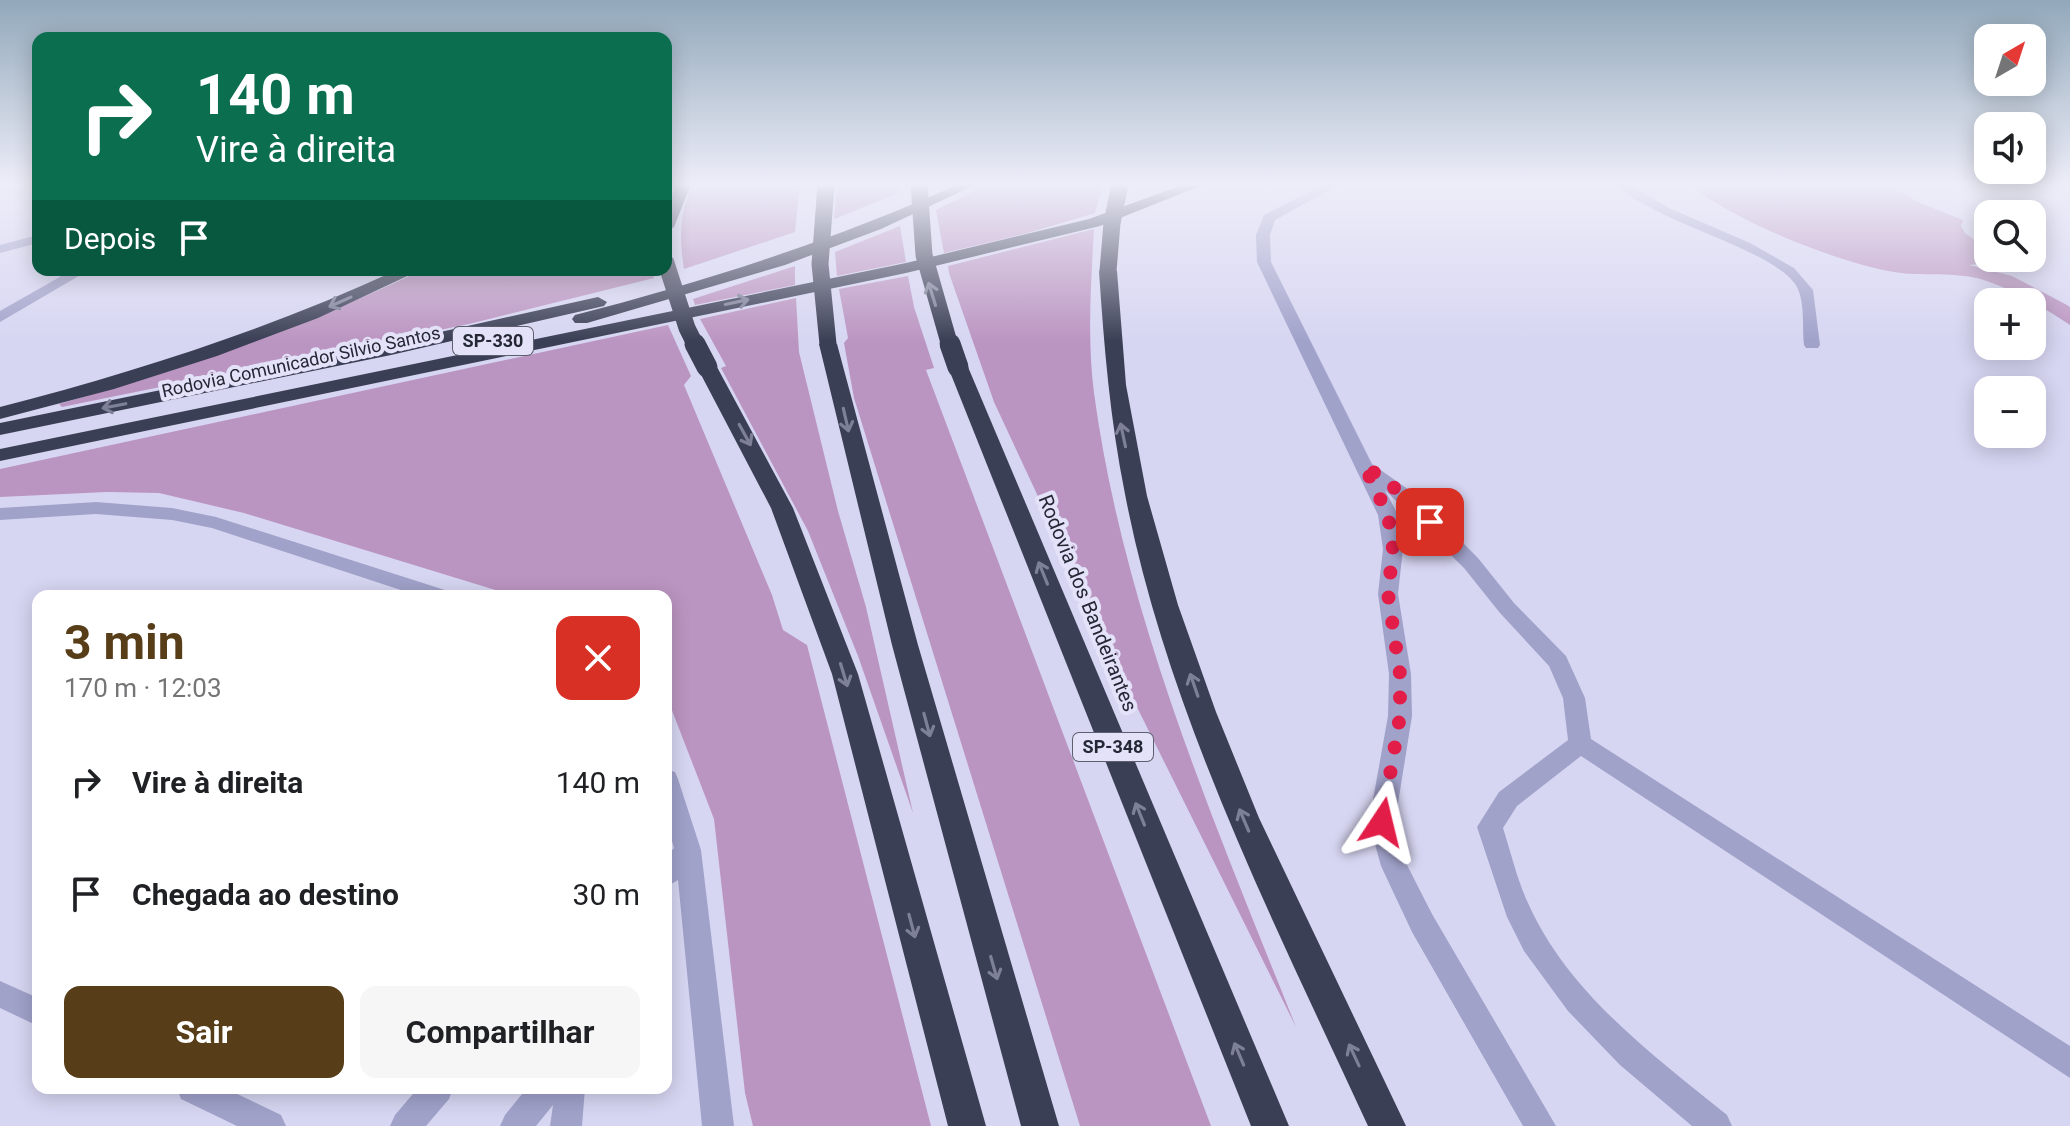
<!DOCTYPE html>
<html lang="pt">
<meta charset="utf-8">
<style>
:root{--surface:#fff;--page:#f6f6f6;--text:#202124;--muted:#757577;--accent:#573e19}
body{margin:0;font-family:Roboto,sans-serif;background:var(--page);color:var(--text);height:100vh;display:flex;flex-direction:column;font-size:30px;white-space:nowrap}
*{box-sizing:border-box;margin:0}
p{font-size:26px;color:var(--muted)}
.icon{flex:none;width:44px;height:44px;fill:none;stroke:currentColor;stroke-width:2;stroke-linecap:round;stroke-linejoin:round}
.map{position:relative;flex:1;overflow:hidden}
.drawer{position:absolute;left:32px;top:590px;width:640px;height:504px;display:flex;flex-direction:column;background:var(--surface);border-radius:16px;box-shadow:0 4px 20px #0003}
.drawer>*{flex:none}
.top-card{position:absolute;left:32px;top:32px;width:640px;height:244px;border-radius:16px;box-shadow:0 4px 20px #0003;background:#0b6e4f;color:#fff;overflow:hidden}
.needle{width:52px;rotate:39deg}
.buttons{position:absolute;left:1974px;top:24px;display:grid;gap:16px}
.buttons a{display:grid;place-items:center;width:72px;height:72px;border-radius:16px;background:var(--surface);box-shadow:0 4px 20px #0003;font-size:40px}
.pin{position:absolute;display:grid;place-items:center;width:68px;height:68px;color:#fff;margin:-34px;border-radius:16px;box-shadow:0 4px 12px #0006}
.me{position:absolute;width:88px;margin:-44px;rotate:10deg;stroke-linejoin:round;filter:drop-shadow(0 0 6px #0008)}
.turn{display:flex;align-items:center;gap:28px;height:168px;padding:0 32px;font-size:36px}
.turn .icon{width:104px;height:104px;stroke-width:2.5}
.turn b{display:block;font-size:56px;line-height:68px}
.then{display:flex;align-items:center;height:76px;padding:0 32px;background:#0003;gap:16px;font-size:30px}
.round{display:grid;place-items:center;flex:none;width:84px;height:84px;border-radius:16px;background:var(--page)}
.summary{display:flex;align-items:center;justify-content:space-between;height:136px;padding:0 32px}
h1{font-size:48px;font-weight:700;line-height:60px;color:var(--accent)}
.primary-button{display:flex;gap:16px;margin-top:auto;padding:16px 32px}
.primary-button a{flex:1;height:92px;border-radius:16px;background:var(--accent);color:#fff;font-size:32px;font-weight:700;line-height:92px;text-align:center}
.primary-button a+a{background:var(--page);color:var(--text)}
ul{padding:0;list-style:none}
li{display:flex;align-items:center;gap:24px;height:112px;padding:0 32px}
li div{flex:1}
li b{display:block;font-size:30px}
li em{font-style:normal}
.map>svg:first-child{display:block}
.green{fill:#bb95c1}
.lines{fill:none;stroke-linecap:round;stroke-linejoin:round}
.minor{fill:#a1a2ca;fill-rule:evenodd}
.highway{fill:#3b3f55;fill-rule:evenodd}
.highway-bridge-far1{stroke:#3b3f55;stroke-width:17}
.highway-bridge{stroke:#3b3f55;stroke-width:21}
.oneway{stroke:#7e8097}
.route{stroke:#e11d48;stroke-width:14;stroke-dasharray:0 25.2}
.labels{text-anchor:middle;stroke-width:8;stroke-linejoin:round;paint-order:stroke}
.shield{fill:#e3e2f9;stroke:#5d5f6f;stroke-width:2}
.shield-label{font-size:18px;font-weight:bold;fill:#242734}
.far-street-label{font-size:18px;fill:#242734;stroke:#e3e2f9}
.street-label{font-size:20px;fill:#242734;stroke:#e3e2f9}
</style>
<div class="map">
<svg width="2070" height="1126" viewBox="0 0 2070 1126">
<rect width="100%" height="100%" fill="#d7d6f2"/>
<g class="green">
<path d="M 694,184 L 800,184 L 795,232 L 684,269 C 679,238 679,211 694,184 Z"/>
<polygon points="837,184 899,184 899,193 834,219"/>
<polygon points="989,184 1103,184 1095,213 1028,233 944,253 936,210"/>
<path d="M 1689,184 L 1887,184 L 1920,203 L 1963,220 L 1961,226 L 1965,233 L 1988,250 L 1988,258 L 2004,261 L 1969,265 L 2012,276 L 2067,305 L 2070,307 L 2070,325 C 2044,308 2015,290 1984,280 C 1955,271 1923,277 1894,272 C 1839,263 1731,220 1689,184 Z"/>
<polygon points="900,226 906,262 837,276 835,252"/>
<path d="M 1094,229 C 1091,284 1087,338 1094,393 C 1124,613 1214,822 1296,1027 L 1125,683 L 994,402 L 949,273 L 948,266 Z"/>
<polygon points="795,266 795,285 695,305 693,299"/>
<path d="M 422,270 L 652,270 L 654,278 L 469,324 L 62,407 L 59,404 C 182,368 306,326 422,270 Z"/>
<polygon points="908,276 914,307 934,368 926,370 1211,1126 1080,1126 854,398 844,343 848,338 839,289"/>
<polygon points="796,298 799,352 838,511 866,607 913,813 858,656 808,531 721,368 726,366 700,319"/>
<polygon points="668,325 691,376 684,385 772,595 783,630 807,645 931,1126 753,1126 745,1093 714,819 666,695 666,596 515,596 244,513 159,493 107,492 0,497 0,469"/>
</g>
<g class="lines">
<g class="minor">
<path d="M 1325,184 L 1340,184 L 1275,220 L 1270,235 L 1271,262 L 1372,464 L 1412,492 L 1478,558 L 1514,603 L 1566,656 L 1585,698 L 1591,739 L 2070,1046 L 2070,1078 L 1581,756 L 1517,806 L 1503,828 C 1511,853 1517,879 1528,903 C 1568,993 1653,1055 1727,1115 L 1732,1126 L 1692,1126 L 1620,1065 L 1568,1011 L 1524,951 L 1507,917 L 1477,827 L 1499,792 L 1568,740 L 1563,698 L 1549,666 L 1500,613 L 1464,568 L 1385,490 L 1398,515 L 1403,549 L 1398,594 L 1411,674 L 1412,716 L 1395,822 L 1407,865 L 1432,914 L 1556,1126 L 1523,1126 L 1412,932 L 1381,866 L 1369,822 L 1388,716 L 1389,674 L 1378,594 L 1383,549 L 1378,515 L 1257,262 L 1256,235 L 1264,215 Z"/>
<path d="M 1616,184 L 1629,184 L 1669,208 L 1750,243 L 1794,268 L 1813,290 L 1820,345 L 1818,348 L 1806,348 L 1804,345 C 1802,328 1805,305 1798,289 C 1779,249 1654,224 1616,184 Z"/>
<polygon points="38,235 38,243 0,253 0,245"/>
<polygon points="72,270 89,270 0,322 0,311"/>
<polygon points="96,502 172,508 216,517 448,591 451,596 419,596 212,528 172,520 96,514 0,520 0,508"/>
<polygon points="666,769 675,772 678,779 701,850 734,1126 702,1126 678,880 666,887 666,857 674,848 666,820"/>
<polygon points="0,981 38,998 38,1026 0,1008"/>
<polygon points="177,1088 225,1088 281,1115 286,1126 237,1126 181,1099"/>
<polygon points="418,1088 453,1088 449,1099 426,1126 390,1126 395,1115"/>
<polygon points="527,1088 585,1088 582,1126 550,1126 553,1105 536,1126 500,1126 505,1115"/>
</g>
<g class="highway">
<polygon points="677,184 691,184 674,227 666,232 666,208"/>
<path d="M 959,184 L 977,184 L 881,229 L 785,265 L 587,323 L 575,323 L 572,319 L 575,315 C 706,281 835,240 959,184 Z"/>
<polygon points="1185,184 1205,184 1100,226 906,273 0,461 0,449 906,263 1089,219"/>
<path d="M 1108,266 L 1117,271 L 1126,385 L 1147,496 L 1178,605 L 1216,712 L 1259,818 L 1406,1126 L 1368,1126 C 1275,924 1167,713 1125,494 C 1110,420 1104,346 1099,271 Z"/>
<path d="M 397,270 L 420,270 L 318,318 L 217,356 L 114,389 L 0,419 L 0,407 C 136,372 269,329 397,270 Z"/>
<polygon points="598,297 607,302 604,306 391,355 0,435 0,423 391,343"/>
<polygon points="828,338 837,344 918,645 1059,1126 1021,1126 892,645 819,344"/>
<polygon points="707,361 717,367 793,508 858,674 986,1126 948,1126 832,674 771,508 697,367"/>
<polygon points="958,361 968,367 1289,1126 1251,1126 948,367"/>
</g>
<g class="highway-bridge-far1">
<polyline points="919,184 924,255 950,346"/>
<polyline points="826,185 820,264 828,344"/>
<polyline points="666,263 687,328 696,346"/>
<polyline points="1108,271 1112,223 1120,184"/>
</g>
<g class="highway-bridge">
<polyline points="695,344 707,367"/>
<polyline points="950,344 958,367"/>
</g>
</g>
<defs><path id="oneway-shaft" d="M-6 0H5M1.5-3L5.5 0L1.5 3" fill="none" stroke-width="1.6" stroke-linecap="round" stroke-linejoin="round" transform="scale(2)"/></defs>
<g class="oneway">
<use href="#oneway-shaft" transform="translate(932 294) rotate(-107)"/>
<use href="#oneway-shaft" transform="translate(340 302) rotate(156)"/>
<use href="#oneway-shaft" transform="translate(737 302) rotate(-12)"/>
<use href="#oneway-shaft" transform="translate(114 406) rotate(169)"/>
<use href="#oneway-shaft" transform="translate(846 420) rotate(77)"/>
<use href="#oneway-shaft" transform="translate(745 435) rotate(61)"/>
<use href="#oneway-shaft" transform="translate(1123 435) rotate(-102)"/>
<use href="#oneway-shaft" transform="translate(1043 573) rotate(-112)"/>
<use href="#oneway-shaft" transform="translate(844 675) rotate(73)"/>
<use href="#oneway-shaft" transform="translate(1194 685) rotate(-109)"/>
<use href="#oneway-shaft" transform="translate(927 725) rotate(75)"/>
<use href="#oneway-shaft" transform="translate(1140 814) rotate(-112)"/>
<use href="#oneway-shaft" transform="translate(1244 820) rotate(-113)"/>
<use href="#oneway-shaft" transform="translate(912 926) rotate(75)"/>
<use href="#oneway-shaft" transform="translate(994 968) rotate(74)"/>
<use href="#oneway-shaft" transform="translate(1239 1054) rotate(-113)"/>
<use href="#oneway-shaft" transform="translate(1354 1055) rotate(-115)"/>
</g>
<linearGradient id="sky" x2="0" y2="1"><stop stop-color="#91a8ba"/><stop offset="0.54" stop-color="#ededf9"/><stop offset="1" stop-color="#ededf9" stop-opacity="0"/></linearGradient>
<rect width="2070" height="341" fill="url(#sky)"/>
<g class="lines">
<polyline class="route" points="1382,822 1400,716 1400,674 1388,594 1393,549 1388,515 1364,465 1405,496 1430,522"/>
</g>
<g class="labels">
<g class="shield">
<rect x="453" y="327" width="80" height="28" rx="6"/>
<rect x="1073" y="733" width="80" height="28" rx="6"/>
</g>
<g class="shield-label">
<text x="493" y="347">SP-330</text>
<text x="1113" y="753">SP-348</text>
</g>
<g class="far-street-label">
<text transform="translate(301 362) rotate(-12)" y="6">Rodovia Comunicador Silvio Santos</text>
</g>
<g class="street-label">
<text transform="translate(1088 603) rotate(68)" y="7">Rodovia dos Bandeirantes</text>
</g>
</g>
</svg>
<div class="buttons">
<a><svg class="needle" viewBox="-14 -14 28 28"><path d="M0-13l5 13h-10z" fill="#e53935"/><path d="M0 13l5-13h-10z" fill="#757577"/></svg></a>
<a><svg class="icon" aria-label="sound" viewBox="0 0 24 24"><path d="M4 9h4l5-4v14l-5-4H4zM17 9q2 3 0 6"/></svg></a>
<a><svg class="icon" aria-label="search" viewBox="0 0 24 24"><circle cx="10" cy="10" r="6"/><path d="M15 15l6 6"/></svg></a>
<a>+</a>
<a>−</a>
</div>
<div class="pin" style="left:1430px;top:522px;background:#d93025"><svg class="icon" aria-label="arrive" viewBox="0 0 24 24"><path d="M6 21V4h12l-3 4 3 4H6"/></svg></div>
<svg class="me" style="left:1382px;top:822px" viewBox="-20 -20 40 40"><path d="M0-17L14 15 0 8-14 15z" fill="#e11d48" stroke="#fff" stroke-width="4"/></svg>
<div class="top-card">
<div class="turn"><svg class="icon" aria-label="right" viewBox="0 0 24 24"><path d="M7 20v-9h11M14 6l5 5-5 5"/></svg><div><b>140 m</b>Vire à direita</div></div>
<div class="then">Depois<svg class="icon" aria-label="arrive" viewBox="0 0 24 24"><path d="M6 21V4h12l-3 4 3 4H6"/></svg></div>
</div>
<section class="drawer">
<div class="summary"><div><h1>3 min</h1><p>170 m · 12:03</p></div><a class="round" style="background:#d93025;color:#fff"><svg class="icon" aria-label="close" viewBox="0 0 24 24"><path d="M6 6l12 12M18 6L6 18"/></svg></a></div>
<ul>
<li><svg class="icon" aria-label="right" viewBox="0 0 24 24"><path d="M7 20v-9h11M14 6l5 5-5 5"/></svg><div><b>Vire à direita</b></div><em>140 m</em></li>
<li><svg class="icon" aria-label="arrive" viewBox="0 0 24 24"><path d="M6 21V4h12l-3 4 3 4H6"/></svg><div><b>Chegada ao destino</b></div><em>30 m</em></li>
</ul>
<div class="primary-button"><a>Sair</a><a>Compartilhar</a></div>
</section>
</div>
